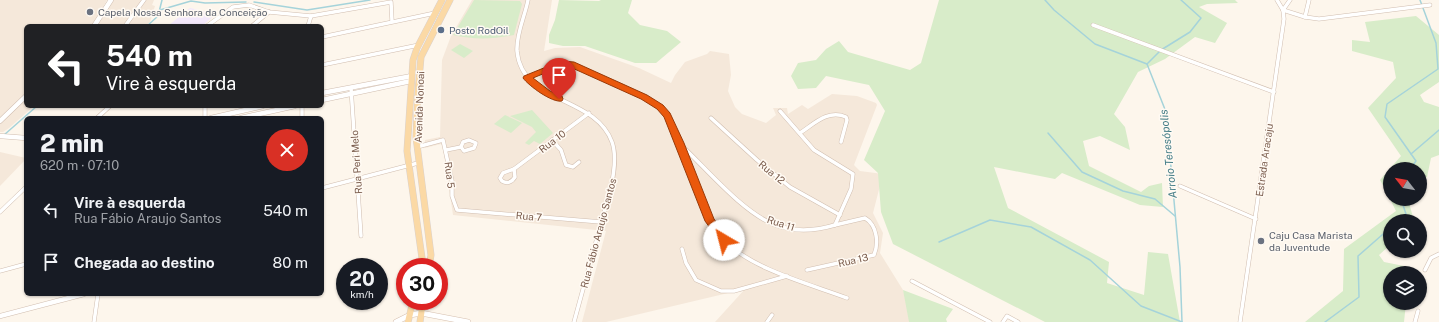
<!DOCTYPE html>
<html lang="pt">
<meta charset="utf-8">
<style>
:root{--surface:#171b24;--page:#242831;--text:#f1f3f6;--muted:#9ea1a6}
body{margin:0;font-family:"Public Sans",sans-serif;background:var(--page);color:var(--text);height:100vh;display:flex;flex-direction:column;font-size:15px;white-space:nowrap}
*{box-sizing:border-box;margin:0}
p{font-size:13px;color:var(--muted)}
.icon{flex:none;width:22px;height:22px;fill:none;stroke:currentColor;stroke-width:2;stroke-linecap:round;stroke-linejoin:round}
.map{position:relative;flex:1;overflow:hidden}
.panel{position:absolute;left:24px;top:116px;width:300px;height:180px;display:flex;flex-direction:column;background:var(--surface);border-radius:6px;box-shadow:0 1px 3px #0004}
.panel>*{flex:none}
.top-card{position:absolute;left:24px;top:24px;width:300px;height:84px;border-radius:6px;box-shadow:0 1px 3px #0004;background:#202124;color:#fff;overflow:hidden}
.needle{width:26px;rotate:301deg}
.fabs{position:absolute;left:1383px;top:162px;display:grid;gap:8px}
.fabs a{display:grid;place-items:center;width:44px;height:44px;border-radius:50%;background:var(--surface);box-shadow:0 1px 3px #0004;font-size:20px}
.speed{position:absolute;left:336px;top:258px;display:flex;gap:8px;font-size:20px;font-weight:700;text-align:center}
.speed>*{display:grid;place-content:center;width:52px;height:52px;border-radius:50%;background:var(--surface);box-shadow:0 1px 3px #0004;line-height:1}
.speed small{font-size:10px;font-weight:400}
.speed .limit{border:6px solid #d22;background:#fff;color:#111}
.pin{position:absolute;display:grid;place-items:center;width:34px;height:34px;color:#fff;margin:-41px -17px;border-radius:50% 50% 50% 0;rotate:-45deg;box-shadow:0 0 4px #0007}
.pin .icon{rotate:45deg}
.me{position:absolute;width:44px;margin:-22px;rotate:323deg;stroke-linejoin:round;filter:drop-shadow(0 0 3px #0008)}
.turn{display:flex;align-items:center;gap:14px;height:84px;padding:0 16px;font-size:18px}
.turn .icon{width:52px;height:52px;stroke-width:2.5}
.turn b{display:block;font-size:28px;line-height:34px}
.round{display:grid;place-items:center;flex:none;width:42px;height:42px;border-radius:21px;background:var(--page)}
.summary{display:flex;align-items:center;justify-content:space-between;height:68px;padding:0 16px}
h1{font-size:24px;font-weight:800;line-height:30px}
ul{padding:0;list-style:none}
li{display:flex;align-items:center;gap:12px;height:52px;padding:0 16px}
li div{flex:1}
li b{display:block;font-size:15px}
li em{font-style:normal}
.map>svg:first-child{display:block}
.residential{fill:#f5e8da}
.education{fill:#f3e8fa}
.green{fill:#d8ecc9}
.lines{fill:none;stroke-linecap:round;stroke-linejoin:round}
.stream{stroke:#a5d3da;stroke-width:1.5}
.minor-casing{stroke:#d1beb0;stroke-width:4.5}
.tertiary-casing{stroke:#d1beb0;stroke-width:5.5}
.secondary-casing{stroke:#d6c0b0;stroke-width:6}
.primary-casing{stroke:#dad1cd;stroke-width:7}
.minor{stroke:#fff;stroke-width:3.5}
.tertiary{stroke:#fff;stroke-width:4.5}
.secondary{stroke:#fff;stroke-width:5}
.primary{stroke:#fbd9a5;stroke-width:6}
.route{fill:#ea580c;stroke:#983908}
.worship-dot{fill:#6b7280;stroke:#fffaf3;stroke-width:1.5}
.service-dot{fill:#5c6f8a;stroke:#fffaf3;stroke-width:1.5}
.labels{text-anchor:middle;stroke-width:3;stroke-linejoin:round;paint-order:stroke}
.worship-label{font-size:10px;fill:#5b616d;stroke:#fffaf3;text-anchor:start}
.service-label{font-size:10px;fill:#4e5e75;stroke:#fffaf3;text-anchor:start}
.street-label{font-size:10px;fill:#7a5c4d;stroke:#fffaf3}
.water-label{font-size:11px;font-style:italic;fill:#437c86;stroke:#fffaf3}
</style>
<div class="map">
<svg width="1439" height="322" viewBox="0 0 1439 322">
<rect width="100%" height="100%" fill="#fdf6ec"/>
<g class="residential">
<polygon points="0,0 107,0 92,26 26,26 26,92 0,118"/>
<polygon points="113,0 154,0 152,5 155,6 150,22 145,26 96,26"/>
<polygon points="472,0 552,0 544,51 555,48 580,47 639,68 671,83 675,75 685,62 707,54 710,51 729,54 731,75 728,91 735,107 742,114 766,123 776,115 773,108 787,108 788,114 802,105 808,109 832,94 857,96 876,103 877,105 854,165 860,171 883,174 873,213 883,233 880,253 903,290 914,322 715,322 745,289 606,322 582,322 606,231 453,215 443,147 441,144 425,148 425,140 440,137 442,60 451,36"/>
<polygon points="26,99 26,106 34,106 9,128 3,132 0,132 0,123"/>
<polygon points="0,152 26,158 26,159 0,186"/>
</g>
<polygon class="education" points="190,8 216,14 202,26 168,26"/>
<g class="green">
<path d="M 474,0 L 520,1 L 522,4 L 514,35 C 494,39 474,40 453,35 Z"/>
<polygon points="559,0 599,1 601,0 632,0 628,13 640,25 667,31 681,42 656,63 635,63 585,46 563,46 549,43 549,35 555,20"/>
<polygon points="939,0 1235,0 1238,3 1207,4 1199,7 1227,23 1215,43 1195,37 1165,59 1138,72 1114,114 1125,127 1130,150 1100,136 1083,141 1089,166 1141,192 1149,186 1162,183 1163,207 1140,205 1062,173 1055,179 994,167 1008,208 1109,262 1107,283 1144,295 1148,252 1168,254 1180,322 1045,322 893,244 881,212 878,173 864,160 885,111 869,85 826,76 816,88 798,89 791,76 798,63 816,60 826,49 839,41 848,52 910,70 921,63"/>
<polygon points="1416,16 1439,35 1439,82 1420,95 1424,102 1439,107 1439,155 1431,158 1427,177 1420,180 1420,169 1390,169 1390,198 1380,180 1401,156 1368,108 1396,78 1393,62 1352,51 1352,40 1370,42 1365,22"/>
<polygon points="460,44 473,51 464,58 451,50"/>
<polygon points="532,110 553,133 540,144 534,141 529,145 525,143 536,132 532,127 510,116"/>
<polygon points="505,115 522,123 511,133 494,124"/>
<polygon points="1390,199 1408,199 1414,221 1390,221 1390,245 1379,255 1384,262 1409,267 1406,273 1390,273 1390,303 1406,303 1404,322 1305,322 1343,291 1344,249 1396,211"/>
<polygon points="903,290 953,309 946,319 947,322 909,322"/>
</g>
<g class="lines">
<g class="stream">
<polyline points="1045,0 1054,10 1095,44 1147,64"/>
<polyline points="1181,0 1201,18 1190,32 1161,50 1147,64 1166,112 1180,267 1182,322"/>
<polyline points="254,2 307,10 370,0"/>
<polyline points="160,10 191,1 205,3 246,2"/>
<polyline points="147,26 158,16 162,0"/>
<polyline points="1048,133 1082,172 1123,191 1155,199 1175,216"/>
<polyline points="4,135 37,106"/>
<polyline points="1411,154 1439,130"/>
<polyline points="1410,169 1416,161 1385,117 1387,104 1438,69 1436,43 1420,0"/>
<polyline points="1398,221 1406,214 1401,199"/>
<polyline points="939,242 990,220 1031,227 1090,260 1141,306 1182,322"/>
<polyline points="1325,322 1359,297 1358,256 1390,228"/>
</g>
<g class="minor-casing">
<g id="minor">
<path d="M 528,0 C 525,16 516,34 517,51 C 522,105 595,95 612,142 C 617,156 614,173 611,187 L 574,322"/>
<polyline points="1283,10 1305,17 1319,19 1430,5"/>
<polyline points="1283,10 1290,0"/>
<polyline points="1305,17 1309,0"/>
<polyline points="1093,25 1274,92"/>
<polyline points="125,26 144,0"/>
<polyline points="207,26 233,7 249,5 269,12 311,16 391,2 392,21"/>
<polyline points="252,26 269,12"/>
<polyline points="308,26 311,16"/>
<polyline points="322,37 435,13"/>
<polyline points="322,65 419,45"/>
<path d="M 527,78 L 561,64 L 571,64 C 598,76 648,93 667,115 C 677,137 687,160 696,182 C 704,202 709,223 724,240 C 751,269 810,284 847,298"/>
<polyline points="351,88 361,236"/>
<polyline points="205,106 205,118"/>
<polyline points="302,106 302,118"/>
<polyline points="97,118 110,106"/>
<polyline points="711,118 757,160 790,187 840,215"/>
<path d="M 800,133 C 814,124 828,109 846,117 L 847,120 L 841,142"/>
<polygon points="469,140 476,143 474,148 464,151 461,147 463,142"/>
<polyline points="552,140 561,150 566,165 573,167 579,162"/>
<path d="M 680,144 C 707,169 742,212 775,225 C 794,232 815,231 835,225 L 851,189 L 853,174 L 814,150 L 780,111"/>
<polyline points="417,147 443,140 452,181 452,196 457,210 601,222"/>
<polyline points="446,150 461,147"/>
<path d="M 514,169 L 515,177 C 512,182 507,184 502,181 L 500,178 L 503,173 Z"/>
<polyline points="514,169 589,113"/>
<polyline points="1180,186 1256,219"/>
<polyline points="322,188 418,163"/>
<polyline points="0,212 26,187"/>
<polyline points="682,249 686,263 696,280 721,291 734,291 787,276"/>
<path d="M 807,270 L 874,255 C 879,243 877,225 865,218 L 835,225"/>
<polyline points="1425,270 1431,258 1439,254"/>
<polyline points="0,271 26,264"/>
<polyline points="912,281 990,322"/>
<polyline points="94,322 98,294"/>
<polyline points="767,322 772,315"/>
<polyline points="1003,322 1007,316 1018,322"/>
<polyline points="1240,322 1284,19 1283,10 1277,0"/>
<polyline points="1415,322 1418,311"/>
</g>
</g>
<g class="tertiary-casing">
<g id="tertiary">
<polyline points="94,26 111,0"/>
<polyline points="322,93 412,76"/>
<polyline points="322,100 411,81"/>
<polyline points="211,118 263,106"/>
<polyline points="241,118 295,106"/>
<polyline points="0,121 26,96"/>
<polyline points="0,136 26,138"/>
<polyline points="0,316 84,294"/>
</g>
</g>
<g class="secondary-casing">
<polyline id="secondary" points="396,322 410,315 421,313 468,322"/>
</g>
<g class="primary-casing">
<g id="primary">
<polyline points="421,267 422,258 407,151 413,60 417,48 442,0"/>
<polyline points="429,267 431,255 416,137 418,91 421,57 450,0"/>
<polyline points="408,322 413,301"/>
<polyline points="420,322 423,301"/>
</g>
</g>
<use href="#minor" class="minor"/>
<use href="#tertiary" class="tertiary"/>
<use href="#secondary" class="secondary"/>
<use href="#primary" class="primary"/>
</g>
<path class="route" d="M 561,61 L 574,62 L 647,95 L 663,105 L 670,113 L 684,143 L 714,219 L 728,238 L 729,240 L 728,243 L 724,245 L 721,243 L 705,221 L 664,117 L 657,109 L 641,99 L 570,67 L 562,66 L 533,78 L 550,91 L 562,96 L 563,99 L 562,101 C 552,103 529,86 523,78 L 524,76 Z"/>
<g class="worship-dot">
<circle cx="90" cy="12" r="4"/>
<circle cx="1261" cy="241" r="4"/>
</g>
<circle class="service-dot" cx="441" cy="30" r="4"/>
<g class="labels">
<g class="worship-label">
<text x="98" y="16">Capela Nossa Senhora da Conceição</text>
<text x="1269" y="239">Caju Casa Marista<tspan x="1269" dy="12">da Juventude</tspan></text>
</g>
<g class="service-label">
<text x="449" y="34">Posto RodOil</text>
</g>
<g class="street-label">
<text transform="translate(419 107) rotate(-88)" y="4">Avenida Nonoai</text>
<text transform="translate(552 141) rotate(-37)" y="4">Rua 10</text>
<text transform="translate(1264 160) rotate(-82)" y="4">Estrada Aracaju</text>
<text transform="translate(356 162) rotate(-94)" y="4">Rua Peri Melo</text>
<text transform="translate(772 172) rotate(39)" y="4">Rua 12</text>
<text transform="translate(450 175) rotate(83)" y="4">Rua 5</text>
<text transform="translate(529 216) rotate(5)" y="4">Rua 7</text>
<text transform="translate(781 223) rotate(18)" y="4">Rua 11</text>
<text transform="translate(598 233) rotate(-75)" y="4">Rua Fábio Araujo Santos</text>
<text transform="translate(853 260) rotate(-13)" y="4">Rua 13</text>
</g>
<g class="water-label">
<text transform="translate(1168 154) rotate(-96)" y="4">Arroio Teresópolis</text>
</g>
</g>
</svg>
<div class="fabs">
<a><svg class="needle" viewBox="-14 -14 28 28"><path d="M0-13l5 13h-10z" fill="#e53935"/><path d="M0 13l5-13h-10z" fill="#9ea1a6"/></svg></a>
<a><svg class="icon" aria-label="search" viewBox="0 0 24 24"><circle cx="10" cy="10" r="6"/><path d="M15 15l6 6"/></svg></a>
<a><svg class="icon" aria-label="layers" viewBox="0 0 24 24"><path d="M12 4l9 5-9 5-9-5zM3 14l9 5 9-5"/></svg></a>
</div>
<div class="speed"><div>20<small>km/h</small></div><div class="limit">30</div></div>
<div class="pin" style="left:559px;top:99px;background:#d93025"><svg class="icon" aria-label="arrive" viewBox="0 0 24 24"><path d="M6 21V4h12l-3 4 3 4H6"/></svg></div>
<svg class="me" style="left:724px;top:240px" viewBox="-20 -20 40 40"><circle r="19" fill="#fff"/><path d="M0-13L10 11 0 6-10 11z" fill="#ea580c"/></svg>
<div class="top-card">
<div class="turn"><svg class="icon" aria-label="left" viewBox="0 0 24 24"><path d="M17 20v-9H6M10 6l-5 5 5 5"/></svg><div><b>540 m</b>Vire à esquerda</div></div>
</div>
<section class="panel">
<div class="summary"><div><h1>2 min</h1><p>620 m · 07:10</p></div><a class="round" style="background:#d93025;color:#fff"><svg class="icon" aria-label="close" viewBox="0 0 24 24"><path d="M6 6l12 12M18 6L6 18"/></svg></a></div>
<ul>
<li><svg class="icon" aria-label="left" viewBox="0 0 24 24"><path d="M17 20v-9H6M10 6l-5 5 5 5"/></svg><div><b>Vire à esquerda</b><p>Rua Fábio Araujo Santos</p></div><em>540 m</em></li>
<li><svg class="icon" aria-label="arrive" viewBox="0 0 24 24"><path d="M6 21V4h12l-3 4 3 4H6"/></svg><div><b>Chegada ao destino</b></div><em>80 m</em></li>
</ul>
</section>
</div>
